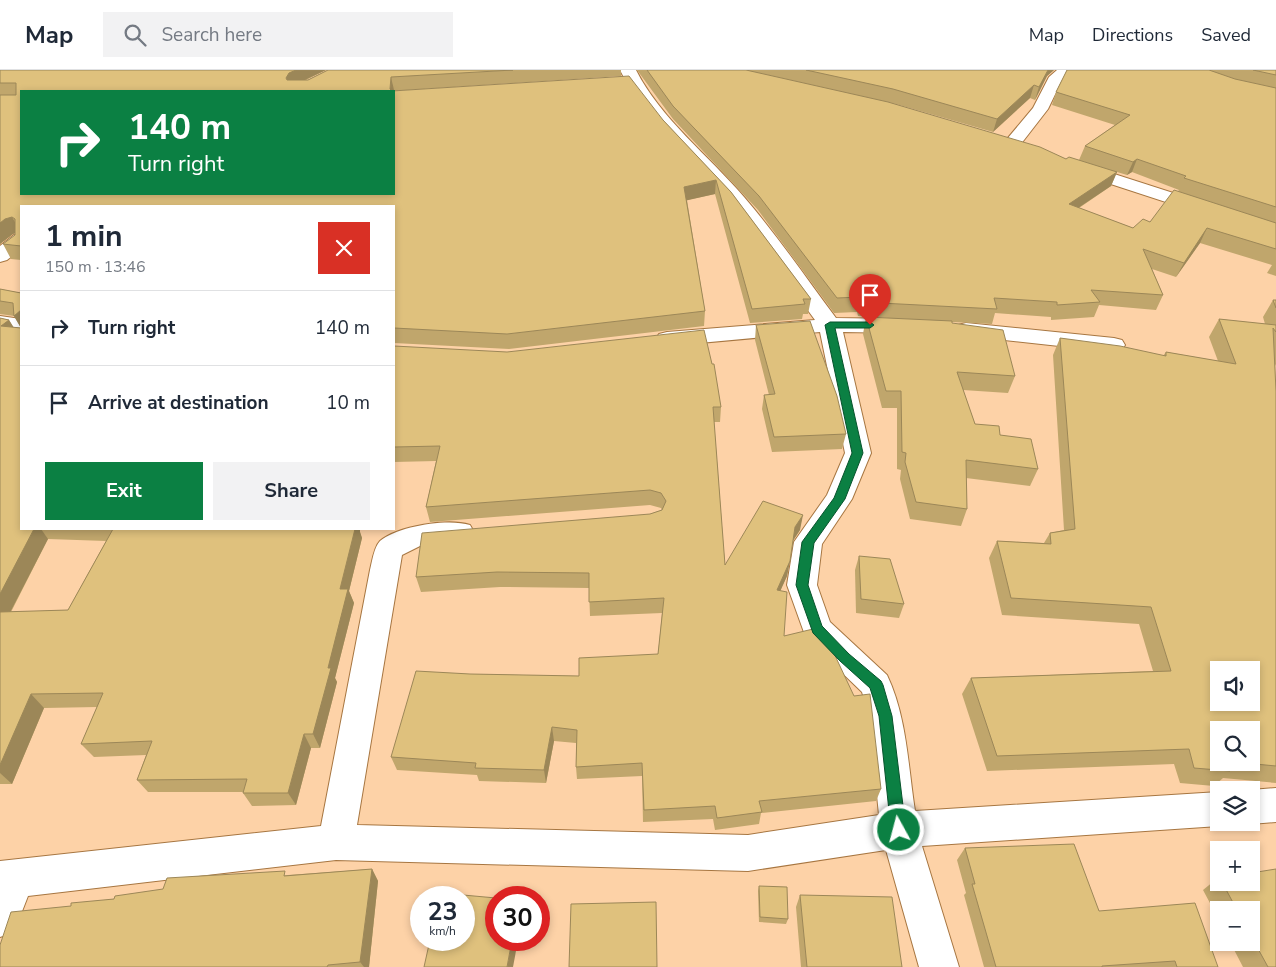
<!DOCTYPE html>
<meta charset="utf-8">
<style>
:root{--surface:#fff;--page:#f2f2f3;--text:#1f2937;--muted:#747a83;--line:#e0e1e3;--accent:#0b8043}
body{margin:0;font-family:"Nunito Sans",sans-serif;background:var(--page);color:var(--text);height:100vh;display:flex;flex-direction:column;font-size:19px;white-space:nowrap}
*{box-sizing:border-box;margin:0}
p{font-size:16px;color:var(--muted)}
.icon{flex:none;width:28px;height:28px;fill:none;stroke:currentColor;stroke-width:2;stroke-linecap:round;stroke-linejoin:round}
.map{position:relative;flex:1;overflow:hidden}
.details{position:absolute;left:20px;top:135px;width:375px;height:325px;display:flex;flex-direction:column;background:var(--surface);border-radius:0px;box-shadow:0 2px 8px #0003}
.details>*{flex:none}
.banner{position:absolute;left:20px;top:20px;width:375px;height:105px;border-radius:0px;box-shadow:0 2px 8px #0003;background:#0b8043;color:#fff;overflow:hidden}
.controls{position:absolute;left:1210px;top:591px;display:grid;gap:10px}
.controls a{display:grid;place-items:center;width:50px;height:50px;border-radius:0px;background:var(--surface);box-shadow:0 2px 8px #0003;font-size:25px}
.speed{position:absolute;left:410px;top:816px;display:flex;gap:10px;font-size:25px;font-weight:700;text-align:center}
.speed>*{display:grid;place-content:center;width:65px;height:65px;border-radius:50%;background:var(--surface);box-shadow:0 2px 8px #0003;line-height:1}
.speed small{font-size:12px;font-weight:400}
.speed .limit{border:8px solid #d22;background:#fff;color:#111}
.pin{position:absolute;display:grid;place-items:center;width:42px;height:42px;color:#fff;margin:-51px -21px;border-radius:50% 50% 50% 0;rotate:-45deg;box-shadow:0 0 5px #0007}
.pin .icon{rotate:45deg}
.me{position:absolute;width:55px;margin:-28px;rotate:353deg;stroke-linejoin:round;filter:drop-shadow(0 0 4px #0008)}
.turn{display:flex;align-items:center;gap:18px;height:105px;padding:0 25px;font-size:22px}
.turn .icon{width:65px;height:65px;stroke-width:2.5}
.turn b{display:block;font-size:35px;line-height:42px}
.round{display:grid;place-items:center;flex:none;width:52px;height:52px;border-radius:0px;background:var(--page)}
.overview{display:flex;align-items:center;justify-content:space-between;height:85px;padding:0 25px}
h1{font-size:30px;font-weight:700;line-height:38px}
.primary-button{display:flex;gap:10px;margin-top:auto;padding:10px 25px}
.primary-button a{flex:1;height:58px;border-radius:0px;background:var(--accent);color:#fff;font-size:20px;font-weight:700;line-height:58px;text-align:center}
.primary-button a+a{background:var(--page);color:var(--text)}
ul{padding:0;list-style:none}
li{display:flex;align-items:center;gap:15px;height:75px;padding:0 25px;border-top:1px solid var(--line)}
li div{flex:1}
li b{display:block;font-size:19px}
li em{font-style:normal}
header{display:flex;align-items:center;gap:30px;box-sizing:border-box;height:70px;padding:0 25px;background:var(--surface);border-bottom:1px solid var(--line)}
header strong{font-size:24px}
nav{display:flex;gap:28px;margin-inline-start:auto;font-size:18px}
.search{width:350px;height:45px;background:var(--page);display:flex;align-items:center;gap:12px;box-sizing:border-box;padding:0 18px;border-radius:0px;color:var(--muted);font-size:19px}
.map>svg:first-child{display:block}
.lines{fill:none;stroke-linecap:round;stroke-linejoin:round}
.minor-casing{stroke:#a77641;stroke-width:2}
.minor{fill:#fff;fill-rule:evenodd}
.wall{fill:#c0a66c;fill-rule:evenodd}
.shaded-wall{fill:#9c8758}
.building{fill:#dfc17d;stroke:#9c8758;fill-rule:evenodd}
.route{fill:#0b8043;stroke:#07532c}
</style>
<header>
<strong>Map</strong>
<div class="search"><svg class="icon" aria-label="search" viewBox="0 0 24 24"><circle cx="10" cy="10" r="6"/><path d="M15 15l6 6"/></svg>Search here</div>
<nav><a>Map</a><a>Directions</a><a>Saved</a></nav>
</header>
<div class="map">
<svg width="1276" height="897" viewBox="0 0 1276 897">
<rect width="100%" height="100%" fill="#fdd2a7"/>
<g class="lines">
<g class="minor-casing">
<g id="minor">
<path d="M 620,0 L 636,0 C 660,48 709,86 744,127 C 777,165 806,208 836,248 L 901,249 L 909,251 L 912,256 L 909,261 L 901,263 L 843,262 L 871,383 L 852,429 L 822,474 L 817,515 L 830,552 L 887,605 C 907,647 908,696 915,741 L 1219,722 L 1219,752 L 1228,752 L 1219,756 L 922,776 L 959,897 L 919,897 L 886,780 L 748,801 L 336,790 L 28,826 L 14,862 L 0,867 L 0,791 L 321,756 L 370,500 C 372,492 374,477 380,471 C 398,456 448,448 470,455 L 474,462 L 470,469 L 460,472 L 420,476 L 402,485 L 357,755 L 748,765 L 879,745 L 869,645 L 862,622 L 806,568 L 787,515 L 794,472 L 827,425 L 845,383 L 820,262 L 667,276 L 659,274 L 656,269 L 659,264 L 667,262 L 815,250 C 787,212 761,172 732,135 C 695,90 646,53 620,0 Z"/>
<polygon points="1057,0 1075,0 1061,12 1048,39 1017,79 1011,80 1005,79 1002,75 1033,38 1049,7"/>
<polygon points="1080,93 1276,156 1276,168 1074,102 1071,98 1074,94"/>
<polygon points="21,163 21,179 7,190 0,192 0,176 14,165"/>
<polygon points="0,246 21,249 21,263 0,260"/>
<polygon points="966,253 1114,268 1122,270 1125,275 1122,280 1114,282 958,265 955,260 958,255"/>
<polygon points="1276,718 1276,752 1251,754 1247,752 1251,752 1251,720"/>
</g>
</g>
<use href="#minor" class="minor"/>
</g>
<g class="wall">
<path d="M 0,0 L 326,0 L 306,10 L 308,10 L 328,0 L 621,0 L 621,6 L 394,21 L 663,50 L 731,122 L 811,229 L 808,244 L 803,244 L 802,249 L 750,253 L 715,124 L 687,130 L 705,241 L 704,256 L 509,279 L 394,273 L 394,136 L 21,136 L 21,190 L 11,189 L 3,174 L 15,165 L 15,163 L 13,164 L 0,174 ZM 21,21 L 394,124 L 21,124 Z"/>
<path d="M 637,0 L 1054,0 L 1047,6 L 1035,30 L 1030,28 L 993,62 L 889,32 L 1066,89 L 1079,90 L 1085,76 L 1115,55 L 1052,35 L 1056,22 L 1067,0 L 1276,0 L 1276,206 L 1267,203 L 1272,195 L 1200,173 L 1176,207 L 1152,199 L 1163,225 L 1156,240 L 1099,235 L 1094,247 L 1051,250 L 1051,247 L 995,243 L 992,254 L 952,252 L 952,253 L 1015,306 L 1008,323 L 963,320 L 975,354 L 1000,365 L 1038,399 L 1030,416 L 966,408 L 967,439 L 961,456 L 910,449 L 900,409 L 901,400 L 897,399 L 897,338 L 882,338 L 863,264 L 866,247 L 903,249 L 858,246 L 857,242 L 834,243 L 758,140 L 673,49 ZM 1117,102 L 1127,105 L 1132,102 L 1179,120 L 1150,152 L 1133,158 L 1079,138 L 1111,116 Z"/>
<path d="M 0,219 L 21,223 L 21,459 L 360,459 L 360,462 L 362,468 L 349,521 L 354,533 L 335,608 L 337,612 L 320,678 L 311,678 L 296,735 L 252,736 L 243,723 L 243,722 L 148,722 L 137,710 L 146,685 L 94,687 L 81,674 L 97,637 L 44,638 L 12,714 L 0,714 L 0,248 L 9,250 L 13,257 L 21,258 L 14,246 L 0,244 ZM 48,469 L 106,471 L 68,540 L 11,542 Z"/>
<path d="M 1273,230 L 1276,230 L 1276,296 L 1275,294 L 1276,321 L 1276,713 L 1223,708 L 1214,716 L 1180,713 L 1174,694 L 987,701 L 962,624 L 971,608 L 1153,601 L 1139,554 L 1002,545 L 989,488 L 997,471 L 1044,473 L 1050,463 L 1064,460 L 1053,285 L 1060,268 L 1163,286 L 1166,282 L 1218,291 L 1209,267 L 1219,249 L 1265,254 L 1263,247 ZM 1251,660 L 1251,692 L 1219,692 Z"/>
<polygon points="756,255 846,364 842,379 772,382 762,339 764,325 769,325 755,270"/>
<polygon points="394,276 721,337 720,352 714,352 725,495 800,460 793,471 787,506 780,521 784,566 881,719 876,731 761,743 759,754 715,760 713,749 643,752 642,706 577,709 576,697 576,673 554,671 546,713 479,711 477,705 397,700 391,687 470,604 579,606 658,584 662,543 590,546 589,518 500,517 421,522 416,507 650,444 662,440 661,438 650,435 430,452 426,437 436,391 394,392"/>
<polygon points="859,486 904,534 899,548 856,543 855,500"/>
<polygon points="965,778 1099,841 1218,897 984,897 964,825 966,823 957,790"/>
<polygon points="372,799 378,811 369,897 0,897 71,836 114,829 288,805"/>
<polygon points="1219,807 1219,812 1251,812 1276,897 1243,897 1230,872 1251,872 1251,840 1219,840 1219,850 1203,820"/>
<polygon points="759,816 788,849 786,854 759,852 758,821"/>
<polygon points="800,825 902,897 801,897 796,837"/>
</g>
<g class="shaded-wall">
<polygon points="296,0 326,0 292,16 286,8 289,3"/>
<polygon points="1048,0 1054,0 1047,6 1035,30 1039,17"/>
<polygon points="391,7 394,20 394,21 390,21 390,19"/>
<polygon points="1034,15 1030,28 993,62 997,49"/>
<polygon points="1137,89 1132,102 1127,105 1133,92"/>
<polygon points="1117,102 1111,116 1063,148 1069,134"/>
<polygon points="716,110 715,124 684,131 684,117"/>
<polygon points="12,147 20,161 13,164 0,174 0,153 5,149"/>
<polygon points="1207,158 1200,173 1176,207 1184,193"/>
<polygon points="21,240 21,258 14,246"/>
<polygon points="9,250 18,264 1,256"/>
<polygon points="803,445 800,460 792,472 795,457"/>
<polygon points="34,459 41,459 48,469 3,556 0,553 0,524"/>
<polygon points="355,459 360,459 360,462 362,468 349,521 354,533 335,608 337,612 320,678 313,664 328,598 340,519"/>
<polygon points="790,491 787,506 774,535 777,520"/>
<polygon points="31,624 44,638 12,714 0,703 0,695"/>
<polygon points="552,657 554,671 546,713 544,700"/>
<polygon points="304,664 311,678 296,735 288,723"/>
<polygon points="372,799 378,811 369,897 364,897 360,892"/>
<polygon points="512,870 518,870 513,897 507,897"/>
</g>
<g class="building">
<path d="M 0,0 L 296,0 L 289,3 L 286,8 L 287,10 L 308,10 L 328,0 L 513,0 L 391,7 L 390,19 L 392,21 L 629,6 L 663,50 L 731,122 L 811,229 L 803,229 L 805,234 L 752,239 L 716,110 L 684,117 L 705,241 L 507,264 L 394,258 L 394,136 L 21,136 L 21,176 L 3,174 L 15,165 L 15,149 L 12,147 L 5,149 L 0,153 L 0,25 L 16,25 L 16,13 L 0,13 ZM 21,21 L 394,21 L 394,124 L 21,124 Z"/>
<polygon points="647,0 746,0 888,32 1040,77 1066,89 1069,87 1117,102 1069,134 1133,158 1143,149 1150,152 1174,120 1276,153 1276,179 1207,158 1184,193 1143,179 1163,225 1091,220 1100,232 1057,235 1057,232 994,228 997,239 861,232 860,227 837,228 759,126 673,36"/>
<polygon points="806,0 1048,0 1039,17 1034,15 997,49 893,19"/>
<polygon points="1067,0 1209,0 1235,9 1276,18 1276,137 1184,108 1186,106 1137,89 1133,92 1085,76 1130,45 1056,22"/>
<polygon points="1253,0 1276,0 1276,5"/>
<polygon points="0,219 21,223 21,240 14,246 13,233 0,231"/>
<polygon points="1273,230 1276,230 1276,238"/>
<polygon points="866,247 952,251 952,253 1003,260 1015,306 957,302 975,354 999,356 1000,365 1031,369 1038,399 966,390 967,439 916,432 905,392 906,383 902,382 901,321 886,321"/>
<polygon points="0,248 9,250 1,256 21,258 21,459 34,459 0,524"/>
<path d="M 1219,249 L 1276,255 L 1276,262 L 1273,258 L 1276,321 L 1276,696 L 1234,692 L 1251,692 L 1251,660 L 1219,660 L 1219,692 L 1227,692 L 1230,701 L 1194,698 L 1189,679 L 997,686 L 971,608 L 1171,601 L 1151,537 L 1011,528 L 997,471 L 1051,474 L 1050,463 L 1075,459 L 1060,268 L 1120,276 L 1166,286 L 1166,282 L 1236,294 ZM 1219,600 L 1251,600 L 1251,632 L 1219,632 Z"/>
<polygon points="810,251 837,326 846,364 774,367 764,325 775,324 756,255"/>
<polygon points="704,260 712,294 714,294 721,337 713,337 725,495 763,431 803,445 795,457 790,491 777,520 787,522 784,566 813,559 831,577 854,626 870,624 881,719 759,731 762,742 717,748 715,736 644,740 642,693 576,697 577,660 552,657 544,700 475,698 476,693 391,687 416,601 470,604 579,606 579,588 658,584 664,528 589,532 589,503 497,502 416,507 422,463 650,444 662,440 666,431 661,423 650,420 426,437 440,376 394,377 394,276 507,282"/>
<polygon points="113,459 355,459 340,519 348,519 328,598 331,598 313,664 304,664 288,723 243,723 247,709 137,710 152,671 81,674 103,623 31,624 0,695 0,542 68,540"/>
<polygon points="859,486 890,489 904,534 861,529"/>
<polygon points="1074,774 1099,841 1195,833 1218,897 1177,897 1175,891 1102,896 1102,897 996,897 972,814 975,814 965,778"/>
<polygon points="372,799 360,892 328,895 327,897 0,897 0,875 11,842 71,836 71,833 114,829 115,826 163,819 167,808 285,801 284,806"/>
<polygon points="1276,799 1276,897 1268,897 1251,866 1251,840 1237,840 1222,812 1251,812 1251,803"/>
<polygon points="759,816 787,817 788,849 760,847"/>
<polygon points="441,823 496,828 496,870 512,870 507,897 424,897 430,870 464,870 464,828 440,828"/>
<polygon points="800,825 892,827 902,897 807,897"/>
<polygon points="656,832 657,897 569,897 571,834"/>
</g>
<polygon class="route" points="830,252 870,252 874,255 870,258 835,258 863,383 845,429 814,473 808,515 822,556 849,584 881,611 883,615 892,646 906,760 904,765 899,767 894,765 891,760 879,646 870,618 840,591 813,563 796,515 802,472 834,428 852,383 825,255"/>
</svg>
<div class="controls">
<a><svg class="icon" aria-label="sound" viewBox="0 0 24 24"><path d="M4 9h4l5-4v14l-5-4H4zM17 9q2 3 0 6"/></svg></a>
<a><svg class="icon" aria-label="search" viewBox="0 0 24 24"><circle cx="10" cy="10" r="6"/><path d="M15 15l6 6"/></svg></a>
<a><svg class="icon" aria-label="layers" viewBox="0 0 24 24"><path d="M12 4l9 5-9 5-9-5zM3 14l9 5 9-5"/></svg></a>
<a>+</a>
<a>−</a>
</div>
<div class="speed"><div>23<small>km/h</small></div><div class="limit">30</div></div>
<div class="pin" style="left:870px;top:255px;background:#d93025"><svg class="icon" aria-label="arrive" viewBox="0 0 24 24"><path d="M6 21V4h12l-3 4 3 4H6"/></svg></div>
<svg class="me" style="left:899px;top:760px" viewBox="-20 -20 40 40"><circle r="17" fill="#0b8043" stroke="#fff" stroke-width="3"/><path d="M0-11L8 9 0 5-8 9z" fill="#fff"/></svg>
<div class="banner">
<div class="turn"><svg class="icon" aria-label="right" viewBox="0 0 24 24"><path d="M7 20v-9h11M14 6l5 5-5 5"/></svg><div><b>140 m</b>Turn right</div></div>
</div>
<section class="details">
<div class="overview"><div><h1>1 min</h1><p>150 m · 13:46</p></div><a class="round" style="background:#d93025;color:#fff"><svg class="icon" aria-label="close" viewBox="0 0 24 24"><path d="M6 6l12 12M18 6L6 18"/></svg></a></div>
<ul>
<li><svg class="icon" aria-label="right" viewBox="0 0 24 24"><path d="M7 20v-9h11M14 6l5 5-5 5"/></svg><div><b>Turn right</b></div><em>140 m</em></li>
<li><svg class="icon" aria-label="arrive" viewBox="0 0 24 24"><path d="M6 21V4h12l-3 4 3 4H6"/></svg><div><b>Arrive at destination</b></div><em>10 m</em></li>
</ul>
<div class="primary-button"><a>Exit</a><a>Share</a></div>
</section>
</div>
